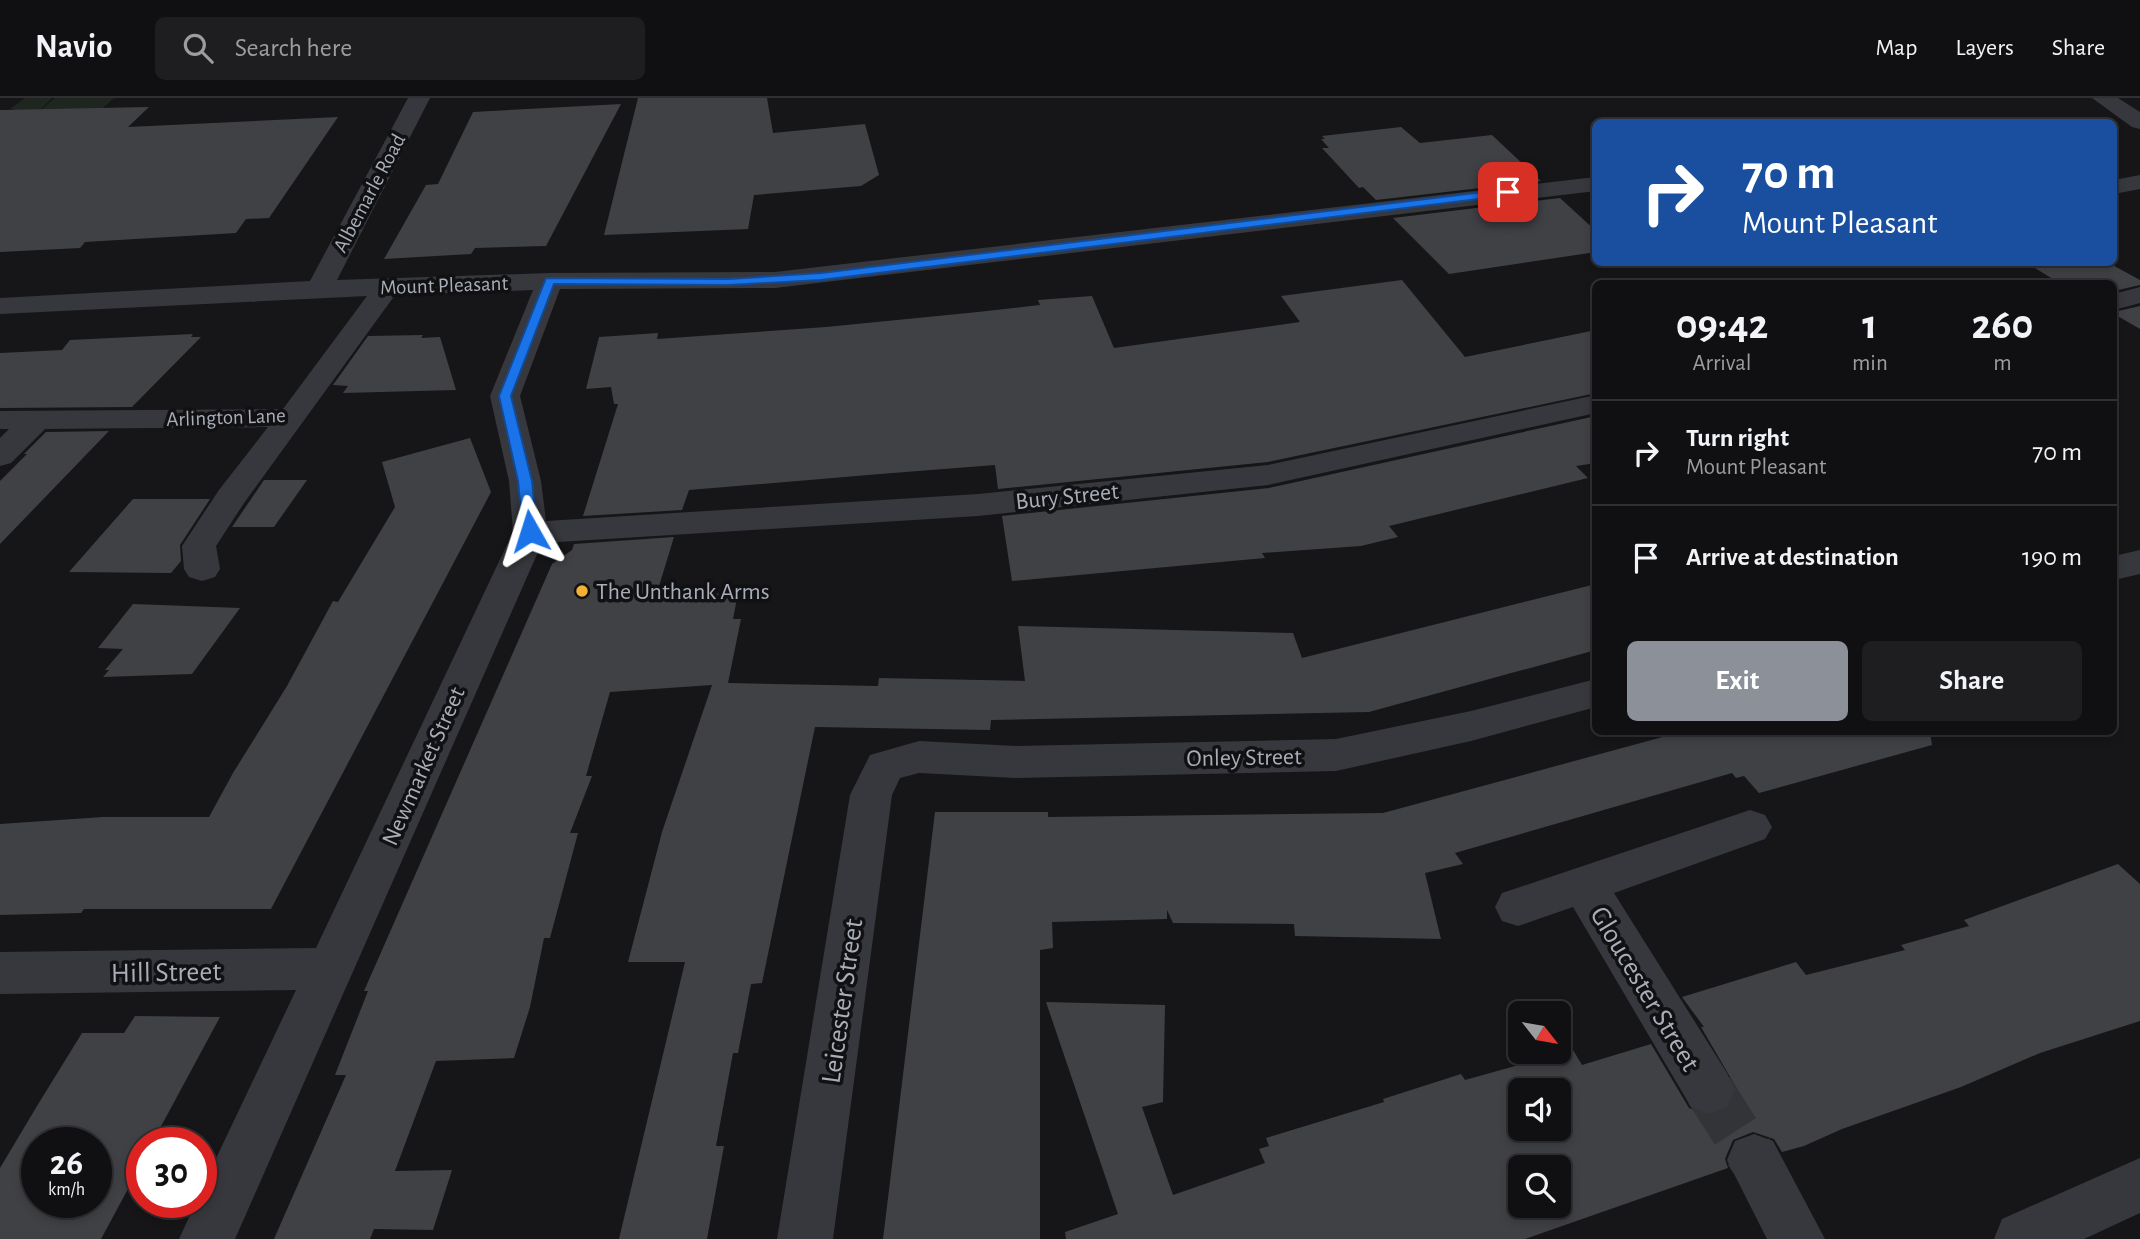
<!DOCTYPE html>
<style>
:root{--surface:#101012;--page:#1e1e20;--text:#f1f3f6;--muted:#9c9d9f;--line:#303032;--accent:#8c9099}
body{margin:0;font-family:"Alegreya Sans",sans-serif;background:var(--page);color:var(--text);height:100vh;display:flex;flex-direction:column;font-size:26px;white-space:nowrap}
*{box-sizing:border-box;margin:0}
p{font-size:23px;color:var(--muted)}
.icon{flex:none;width:38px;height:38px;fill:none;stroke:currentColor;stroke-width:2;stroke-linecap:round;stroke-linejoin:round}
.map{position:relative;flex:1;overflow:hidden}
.sheet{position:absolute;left:1592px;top:182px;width:525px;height:455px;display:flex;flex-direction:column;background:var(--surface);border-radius:10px;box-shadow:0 4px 10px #0003,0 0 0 2px var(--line)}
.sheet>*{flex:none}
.banner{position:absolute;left:1592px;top:21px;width:525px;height:147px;border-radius:10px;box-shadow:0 4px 10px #0003,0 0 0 2px var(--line);background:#1a4fa0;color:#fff;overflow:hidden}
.needle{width:46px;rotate:121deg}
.fabs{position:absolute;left:1508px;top:903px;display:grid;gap:14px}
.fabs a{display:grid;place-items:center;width:63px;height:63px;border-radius:10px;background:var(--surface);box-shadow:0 4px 10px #0003,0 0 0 2px var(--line);font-size:35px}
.speed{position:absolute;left:21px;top:1029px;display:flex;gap:14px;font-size:35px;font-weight:700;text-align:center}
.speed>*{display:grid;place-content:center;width:91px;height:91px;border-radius:50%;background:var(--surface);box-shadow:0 4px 10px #0003,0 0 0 2px var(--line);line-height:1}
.speed small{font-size:18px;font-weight:400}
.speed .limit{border:10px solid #d22;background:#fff;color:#111}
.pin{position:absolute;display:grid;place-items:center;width:60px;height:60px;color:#fff;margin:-30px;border-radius:14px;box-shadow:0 4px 10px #0006}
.me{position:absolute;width:77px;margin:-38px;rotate:354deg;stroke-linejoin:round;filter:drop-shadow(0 0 5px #0008)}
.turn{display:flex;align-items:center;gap:24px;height:147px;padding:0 35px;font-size:32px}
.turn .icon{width:91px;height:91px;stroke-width:2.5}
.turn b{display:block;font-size:49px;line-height:60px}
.eta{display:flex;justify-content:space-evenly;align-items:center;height:119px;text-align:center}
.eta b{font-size:42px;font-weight:700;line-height:49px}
.cta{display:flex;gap:14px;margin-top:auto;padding:14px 35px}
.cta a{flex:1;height:80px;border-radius:10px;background:var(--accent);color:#fff;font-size:28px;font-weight:700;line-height:80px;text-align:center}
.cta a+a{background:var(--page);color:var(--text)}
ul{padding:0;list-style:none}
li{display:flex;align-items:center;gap:21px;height:105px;padding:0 35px;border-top:2px solid var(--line)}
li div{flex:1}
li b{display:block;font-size:26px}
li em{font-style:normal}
header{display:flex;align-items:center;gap:42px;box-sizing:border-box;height:98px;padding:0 35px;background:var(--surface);border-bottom:2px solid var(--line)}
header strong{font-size:33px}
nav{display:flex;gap:38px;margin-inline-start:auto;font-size:24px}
.search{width:490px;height:63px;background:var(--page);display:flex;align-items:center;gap:18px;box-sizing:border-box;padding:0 24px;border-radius:10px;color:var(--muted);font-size:26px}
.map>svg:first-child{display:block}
.green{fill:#1e261f}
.building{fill:#404145;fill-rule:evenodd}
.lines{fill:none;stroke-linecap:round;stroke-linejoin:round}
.minor-tunnel{stroke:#333438;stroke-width:49;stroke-dasharray:49 24;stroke-linecap:butt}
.minor{fill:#37383d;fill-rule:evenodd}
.route{fill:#1a73e8;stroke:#114b97;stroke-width:2}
.poi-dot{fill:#f2b134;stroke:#111113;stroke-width:2.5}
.labels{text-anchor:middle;stroke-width:7;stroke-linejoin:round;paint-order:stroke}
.far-street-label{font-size:21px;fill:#a8adb8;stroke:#111113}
.street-label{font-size:24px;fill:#a8adb8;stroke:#111113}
.poi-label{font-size:24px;fill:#a8adb8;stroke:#111113;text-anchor:start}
.near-street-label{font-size:28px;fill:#a8adb8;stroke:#111113}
</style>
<header>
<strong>Navio</strong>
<div class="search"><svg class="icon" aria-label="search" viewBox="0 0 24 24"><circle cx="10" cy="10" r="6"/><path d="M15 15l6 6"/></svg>Search here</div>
<nav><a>Map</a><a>Layers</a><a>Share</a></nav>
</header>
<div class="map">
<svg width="2140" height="1141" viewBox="0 0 2140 1141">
<rect width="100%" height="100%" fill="#161618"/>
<polygon class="green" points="25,0 52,0 36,16 55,0 114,0 76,34 0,23 15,11 10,11"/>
<g class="building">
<polygon points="638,0 767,0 773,35 865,26 879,77 861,88 754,97 748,131 604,137"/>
<polygon points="621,6 546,148 475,150 471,156 384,161 426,87 438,86 473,14"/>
<polygon points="149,9 128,29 338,19 269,120 246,121 236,135 85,144 80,150 0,154 0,12"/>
<polygon points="1401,29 1420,45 1492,37 1541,83 1376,102 1363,89 1359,90 1322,50 1329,50 1321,41 1325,41 1322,38"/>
<polygon points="1560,100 1596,133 1596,154 1449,176 1393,120"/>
<polygon points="2025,164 2107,164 2140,182 2140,187 2114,193 2114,186 2061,186"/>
<polygon points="1402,182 1465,259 1596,232 1596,295 1268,364 998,391 995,367 880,376 689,392 682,412 583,418 618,306 614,306 611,289 586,291 599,239 658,235 657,241 826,229 978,214 1040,207 1038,202 1092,198 1114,250 1300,224 1281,198"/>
<polygon points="2140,208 2140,231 2114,216 2114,214"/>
<polygon points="193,236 191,239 201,239 132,309 0,310 0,255 62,252 70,242"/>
<polygon points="423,237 421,240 440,239 456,292 343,295 348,288 333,287 368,238"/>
<polygon points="1596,318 1596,365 1576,368 1588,380 1389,428 1398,439 1361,448 1262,455 1265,460 1012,483 1002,418 1269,390"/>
<polygon points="109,333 0,446 0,383 27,356 24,356 46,334"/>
<polygon points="470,340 491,394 271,811 84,811 81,815 0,817 0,726 103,719 209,719 233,675 287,588 333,503 338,504 395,409 382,364"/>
<polygon points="264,382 307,382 274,429 232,429"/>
<polygon points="133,401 210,401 180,447 181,463 171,475 69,474"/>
<polygon points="674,439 656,498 738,495 733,521 741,521 728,585 878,588 879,580 1025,583 1018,528 1293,535 1302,560 1596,486 1596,552 1369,614 991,622 990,632 815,629 762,885 751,886 738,955 733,955 716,1048 724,1048 707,1141 619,1141 685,864 628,864 662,734 712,587 610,594 586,678 592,678 570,735 578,735 550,840 544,840 530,909 514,960 436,963 395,1073 452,1072 433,1132 374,1131 370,1141 274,1141 346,977 335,977 368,893 364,893 552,466 572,452 574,446"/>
<polygon points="133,506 240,510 192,576 103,579 109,572 105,572 123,551 98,550"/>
<polygon points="1681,634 1930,634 1932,647 1759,695 1744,678 1736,680 1732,675 1455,755 1463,766 1425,775 1441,841 1295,838 1294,826 1173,825 1167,812 1167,821 1052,824 1053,850 1040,852 1040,1141 883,1141 935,714 1048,714 1048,719 1383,715"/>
<path d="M 2118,766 L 2140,786 L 2140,923 L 2040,955 L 1961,989 L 1842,1031 L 1804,1048 L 1782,1054 L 1774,1041 L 1753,1034 L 1733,1042 L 1725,1061 L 1728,1070 L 1525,1141 L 1066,1141 L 1065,1134 L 1118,1116 L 1046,904 L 1165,907 L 1163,1004 L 1142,1009 L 1173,1097 L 1265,1065 L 1259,1051 L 1269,1048 L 1266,1040 L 1384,1004 L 1383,1001 L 1461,976 L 1465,982 L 1573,952 L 1582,967 L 1651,946 L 1689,1010 L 1710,1018 L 1729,1010 L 1737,991 L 1701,929 L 1704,929 L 1682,899 L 1796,864 L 1806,877 L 1905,852 L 1901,847 L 1969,828 L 1964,822 ZM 1521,992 L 1559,992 L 1559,1031 L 1521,1031 ZM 1521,1069 L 1559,1069 L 1559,1108 L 1521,1108 Z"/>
<path d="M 135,918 L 220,919 L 152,1045 L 142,1045 L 142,1065 L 101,1141 L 0,1141 L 0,1070 L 37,1008 L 82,935 L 124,935 ZM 37,1045 L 96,1045 L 96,1104 L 37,1104 Z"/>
</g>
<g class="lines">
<polyline class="minor-tunnel" points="1709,992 1754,1062"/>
<g class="minor">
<polygon points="408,0 430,0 337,182 550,175 775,174 1596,79 1596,93 775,190 560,191 520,298 541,383 546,423 978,396 1268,367 1596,297 1596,315 1268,387 978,418 542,445 235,1141 179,1141 196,1104 201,1104 201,1092 296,892 0,896 0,854 316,850 513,434 509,383 490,298 533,192 395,197 244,405 216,448 220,471 215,479 202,483 189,479 184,471 182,448 219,392 268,329 45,331 11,365 0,368 0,340 9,331 0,331 0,313 283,311 367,198 0,216 0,200 310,183"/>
<polygon points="2092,0 2118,0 2140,14 2140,31 2132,29"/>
<polygon points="2140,77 2140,91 2114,96 2114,82"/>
<polygon points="2140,189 2140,205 2114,212 2114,196"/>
<polygon points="2140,452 2140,476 2114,482 2114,458"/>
<polygon points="1596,581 1596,609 1471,643 1336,673 1016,680 919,675 900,680 892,697 833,1141 777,1141 850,697 870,657 919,643 1016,648 1336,641 1471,613"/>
<polygon points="1750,712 1765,717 1772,729 1765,741 1614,795 1727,975 1735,992 1727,1009 1709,1016 1691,1009 1573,809 1518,828 1502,823 1495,809 1502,795"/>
<polygon points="1754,1036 1773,1043 1825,1141 1767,1141 1727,1062 1735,1043"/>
<polygon points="2140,1060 2140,1115 2084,1141 1994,1141 2002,1121"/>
</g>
</g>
<polygon class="route" points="1508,91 1513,94 1511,97 821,182 729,187 554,186 511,298 532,383 537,433 530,438 523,433 518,383 499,298 546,180 729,181 821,175"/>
<circle class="poi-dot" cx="582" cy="493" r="7"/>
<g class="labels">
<g class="far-street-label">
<text transform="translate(369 95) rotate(-62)" y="7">Albemarle Road</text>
<text transform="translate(444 187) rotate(-2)" y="7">Mount Pleasant</text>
<text transform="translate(226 319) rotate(-2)" y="7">Arlington Lane</text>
</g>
<g class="street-label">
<text transform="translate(1067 398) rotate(-6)" y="8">Bury Street</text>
<text transform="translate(1244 659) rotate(-1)" y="8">Onley Street</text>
<text transform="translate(423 668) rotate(-66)" y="8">Newmarket Street</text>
</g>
<g class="poi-label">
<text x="596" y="501">The Unthank Arms</text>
</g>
<g class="near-street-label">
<text transform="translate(166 873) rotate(-1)" y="10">Hill Street</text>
<text transform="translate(1646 890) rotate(59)" y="10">Gloucester Street</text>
<text transform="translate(841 903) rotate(-82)" y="10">Leicester Street</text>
</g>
</g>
</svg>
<div class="fabs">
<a><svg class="needle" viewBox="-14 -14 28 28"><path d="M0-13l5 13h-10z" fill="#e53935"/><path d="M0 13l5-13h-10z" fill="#9c9d9f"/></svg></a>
<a><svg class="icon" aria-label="sound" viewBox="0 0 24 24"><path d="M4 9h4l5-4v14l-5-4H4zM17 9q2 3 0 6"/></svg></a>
<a><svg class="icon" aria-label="search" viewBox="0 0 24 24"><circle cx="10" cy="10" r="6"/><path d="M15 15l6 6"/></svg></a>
</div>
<div class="speed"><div>26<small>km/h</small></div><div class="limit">30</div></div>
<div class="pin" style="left:1508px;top:94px;background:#d93025"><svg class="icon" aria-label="arrive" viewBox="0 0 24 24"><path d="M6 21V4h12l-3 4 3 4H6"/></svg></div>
<svg class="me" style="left:530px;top:433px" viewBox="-20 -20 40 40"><path d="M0-17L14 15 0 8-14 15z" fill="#1a73e8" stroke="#fff" stroke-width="4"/></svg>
<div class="banner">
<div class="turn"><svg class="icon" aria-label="right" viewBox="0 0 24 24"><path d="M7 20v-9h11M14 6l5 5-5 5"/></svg><div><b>70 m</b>Mount Pleasant</div></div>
</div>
<section class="sheet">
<div class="eta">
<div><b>09:42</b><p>Arrival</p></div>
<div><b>1</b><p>min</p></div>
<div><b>260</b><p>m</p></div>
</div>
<ul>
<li><svg class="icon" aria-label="right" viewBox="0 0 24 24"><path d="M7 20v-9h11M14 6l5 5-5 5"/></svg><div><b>Turn right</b><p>Mount Pleasant</p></div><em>70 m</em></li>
<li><svg class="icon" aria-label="arrive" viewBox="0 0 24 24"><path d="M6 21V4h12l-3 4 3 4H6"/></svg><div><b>Arrive at destination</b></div><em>190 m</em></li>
</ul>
<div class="cta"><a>Exit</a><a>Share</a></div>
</section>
</div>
